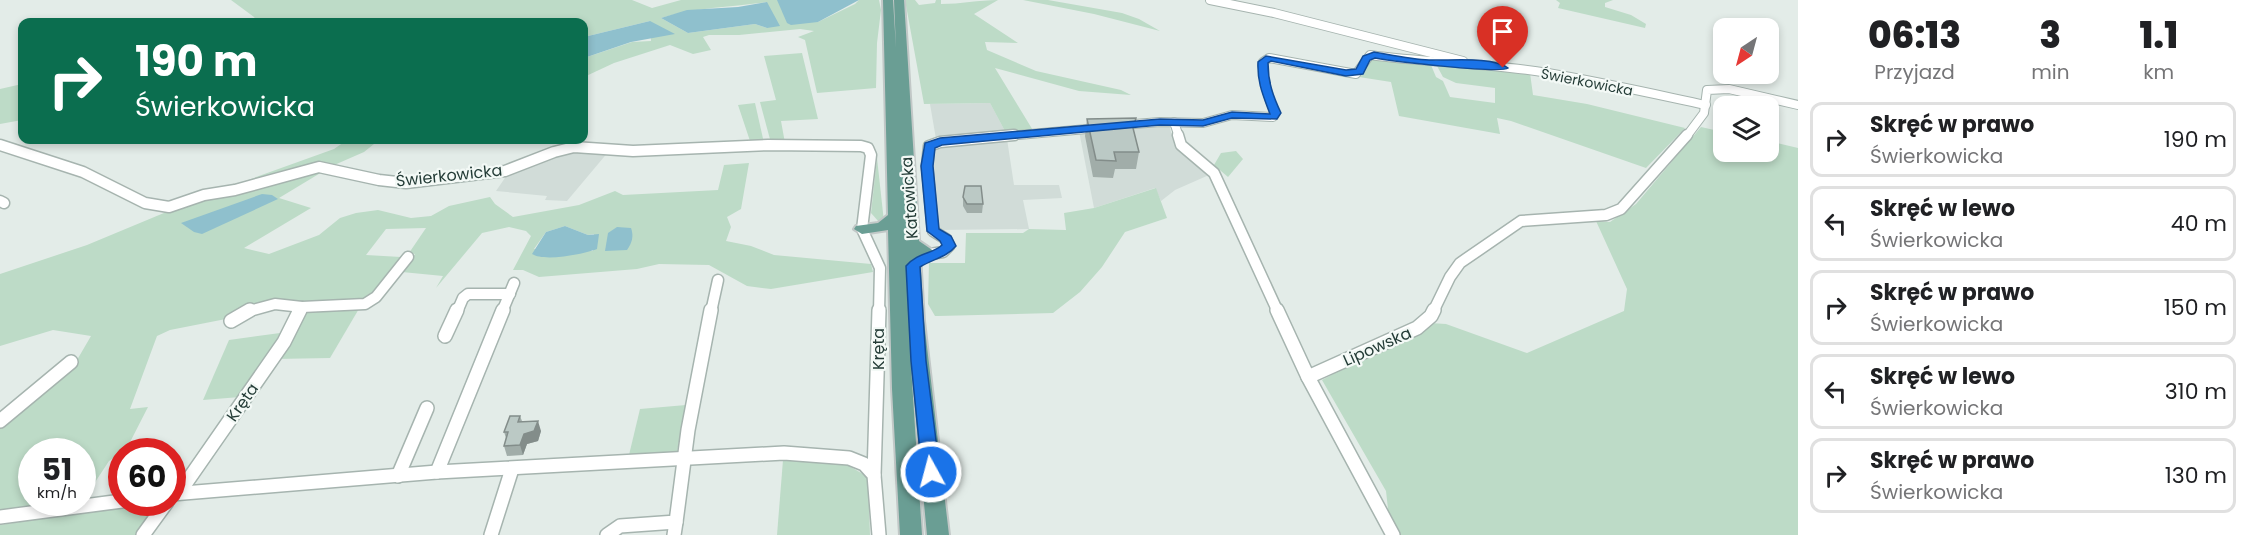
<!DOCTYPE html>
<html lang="pl">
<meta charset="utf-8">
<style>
:root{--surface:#fff;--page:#f2f2f2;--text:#202124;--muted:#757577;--line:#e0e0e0}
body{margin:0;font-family:Poppins,sans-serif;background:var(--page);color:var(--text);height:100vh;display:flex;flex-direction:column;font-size:22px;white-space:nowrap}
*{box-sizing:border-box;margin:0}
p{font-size:20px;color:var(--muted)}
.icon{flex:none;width:33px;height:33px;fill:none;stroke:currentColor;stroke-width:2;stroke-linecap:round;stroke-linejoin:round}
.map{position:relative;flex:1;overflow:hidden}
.details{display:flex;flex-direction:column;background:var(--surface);width:450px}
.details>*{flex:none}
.hud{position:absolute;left:18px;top:18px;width:570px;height:126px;border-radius:12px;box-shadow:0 3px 9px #0003;background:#0b6e4f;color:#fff;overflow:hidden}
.needle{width:39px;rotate:216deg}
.controls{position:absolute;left:1713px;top:18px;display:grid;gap:12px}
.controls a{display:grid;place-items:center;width:66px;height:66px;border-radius:12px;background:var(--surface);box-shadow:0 3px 9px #0003;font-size:30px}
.speed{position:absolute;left:18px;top:438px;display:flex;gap:12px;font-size:30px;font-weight:700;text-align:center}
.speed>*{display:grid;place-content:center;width:78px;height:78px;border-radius:50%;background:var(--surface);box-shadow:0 3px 9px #0003;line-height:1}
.speed small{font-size:15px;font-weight:400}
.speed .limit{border:9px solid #d22;background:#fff;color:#111}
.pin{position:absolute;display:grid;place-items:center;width:51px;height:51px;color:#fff;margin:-62px -26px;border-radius:50% 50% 50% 0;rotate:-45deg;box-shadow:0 0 6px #0007}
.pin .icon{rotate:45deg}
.me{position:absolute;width:66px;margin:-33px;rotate:353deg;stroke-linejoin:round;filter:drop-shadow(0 0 4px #0008)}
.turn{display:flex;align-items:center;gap:21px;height:126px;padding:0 18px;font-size:27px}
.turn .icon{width:78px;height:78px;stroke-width:2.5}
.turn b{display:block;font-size:42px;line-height:51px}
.eta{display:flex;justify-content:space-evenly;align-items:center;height:102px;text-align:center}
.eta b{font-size:36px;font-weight:800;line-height:42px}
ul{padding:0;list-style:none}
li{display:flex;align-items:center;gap:18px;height:75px;margin:0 12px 9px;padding:0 6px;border:3px solid var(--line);border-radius:12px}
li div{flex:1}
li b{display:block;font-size:22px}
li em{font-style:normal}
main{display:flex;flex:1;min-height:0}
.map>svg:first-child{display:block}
.built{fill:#d1dcd8}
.green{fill:#bddbc7;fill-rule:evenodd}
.water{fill:#8fc0cd}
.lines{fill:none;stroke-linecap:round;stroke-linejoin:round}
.street-far2-casing{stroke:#a6b4af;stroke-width:10}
.street-far1-casing{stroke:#a6b4af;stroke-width:13}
.street-casing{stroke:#a6b4af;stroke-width:16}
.primary-casing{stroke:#c2c8c7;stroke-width:4}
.street-far2{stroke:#fff;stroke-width:8}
.street-far1{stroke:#fff;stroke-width:10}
.street{stroke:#fff;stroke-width:13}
.primary{fill:#6a9e94;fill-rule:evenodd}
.wall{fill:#a1ada9}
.shaded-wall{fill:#838d8a}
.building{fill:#bbc9c5;stroke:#838d8a;stroke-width:1.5}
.route{fill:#1a73e8;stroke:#114b97;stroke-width:1.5}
.labels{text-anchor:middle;stroke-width:4.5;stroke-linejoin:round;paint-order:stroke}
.far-street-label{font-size:14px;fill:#243c37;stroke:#f3f9f6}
.street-label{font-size:16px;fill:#243c37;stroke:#f3f9f6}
</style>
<main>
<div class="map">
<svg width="1798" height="535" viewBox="0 0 1798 535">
<rect width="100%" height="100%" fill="#e3ece8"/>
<g class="built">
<polygon points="990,103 1007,135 936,139 930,104"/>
<polygon points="1162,124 1169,125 1173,139 1181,150 1209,175 1175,190 1161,201 1155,188 1094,208 1079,131"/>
<polygon points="1007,139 1014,185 1059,185 1062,198 1023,200 1029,229 938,230 933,198 931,149 933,147"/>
<polygon points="569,148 609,151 567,201 545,200 547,196 496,191 509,172"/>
</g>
<g class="green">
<path d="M 231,0 L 632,0 L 652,8 L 681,0 L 786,0 L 778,0 L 818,22 L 855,4 L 859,0 L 879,0 L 881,10 L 877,43 L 876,88 L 817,93 L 805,40 L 798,37 L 814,31 L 800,29 L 739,35 L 709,35 L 703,37 L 711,50 L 693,54 L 670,45 L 614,63 L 584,77 L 584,58 L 632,42 L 651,41 L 650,21 L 584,37 L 584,22 L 257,22 L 254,17 ZM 767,2 L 767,28 L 755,24 L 688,33 L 661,18 C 696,7 731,7 767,2 Z"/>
<path d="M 905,0 L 915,0 L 919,5 L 935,3 L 936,0 L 941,0 L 941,4 C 961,4 978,0 998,0 L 974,14 L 1018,43 L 985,42 L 987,50 L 1036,71 L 1121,90 L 1131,95 L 1079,91 L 995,68 L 1034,132 L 1007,135 L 990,103 L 924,104 Z"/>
<polygon points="1023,0 1048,0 1122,13 1139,19 1160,31 1094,14"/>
<polygon points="1556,0 1613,0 1605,3 1605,7 1631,15 1646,24 1645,28 1558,8 1560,3"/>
<polygon points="802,53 818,119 781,121 785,143 771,143 760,102 776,100 764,56"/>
<polygon points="1370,58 1431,65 1436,77 1443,81 1450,97 1495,103 1495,88 1456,83 1443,77 1437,66 1475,66 1530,73 1533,95 1587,104 1685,128 1646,168 1511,121 1497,118 1500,134 1399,116 1391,82 1359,77 1363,74"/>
<polygon points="22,84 22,120 0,124 0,89"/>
<polygon points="755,103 764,143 751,144 738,105"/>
<polygon points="1701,127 1723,132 1724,152 1768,152 1769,141 1798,148 1798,535 1386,535 1381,526 1388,509 1386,491 1322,380 1430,323 1446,324 1527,353 1624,311 1627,289 1596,221 1610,222 1636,204"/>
<path d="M 347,140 L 379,140 L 364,152 L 332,166 L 279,198 L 311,208 L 244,248 L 269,254 L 319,235 L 340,218 L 356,213 L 378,210 L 411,218 L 431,216 L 449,206 L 490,197 L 495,204 L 513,217 L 579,205 L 615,191 L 623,195 L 718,190 L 724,165 L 749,163 L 741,209 L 727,217 L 731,227 L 726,241 L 751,246 L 774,255 L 871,264 L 873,272 L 771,289 L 747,286 L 709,265 L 659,264 L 637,269 L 539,277 L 523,270 L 513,270 L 531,236 L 526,231 L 509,227 L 482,233 L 436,288 L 443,276 L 402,272 L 415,254 L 409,253 L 426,228 L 386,229 L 366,255 L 401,257 L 371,297 L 358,301 L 283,303 L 241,316 L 170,330 L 157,336 L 130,409 L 148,407 L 126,450 L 109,461 L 84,499 L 82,452 L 32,452 L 32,502 L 60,503 L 0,511 L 0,425 L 77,360 L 91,336 L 53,330 L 0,346 L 0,274 L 87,245 L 212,193 L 334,149 ZM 565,226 L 588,235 L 594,234 L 593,251 L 534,249 L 546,232 Z"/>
<polygon points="1236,151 1243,159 1228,177 1214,165 1221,153"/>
<polygon points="877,158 884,222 879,222 871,213"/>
<polygon points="1156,188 1167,218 1125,232 1102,267 1080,292 1053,313 938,316 935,316 928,304 929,263 965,263 966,233 1023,233 1029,229 1066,230 1064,213 1094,208"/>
<polygon points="360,307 330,358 275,359 305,309"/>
<polygon points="280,333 268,358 240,397 203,400 229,340"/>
<polygon points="686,405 677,452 629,455 640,409"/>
<polygon points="783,460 844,463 868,477 870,535 777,535"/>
<polygon points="146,503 160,503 136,535 0,535 0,525"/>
</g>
<g class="water">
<polygon points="777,0 859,0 818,22 791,25 787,23"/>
<polygon points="767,2 780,26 767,28 755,24 688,33 661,18 687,10 738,7"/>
<polygon points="650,21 675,34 631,42 584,58 584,37"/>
<polygon points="262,194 272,195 278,199 202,234 194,232 181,223"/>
<path d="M 565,226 L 588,235 L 599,234 L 597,249 C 584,254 544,262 532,254 L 546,232 Z"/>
<path d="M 617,227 L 631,228 C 634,236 632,243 627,250 L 605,251 L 608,233 Z"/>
</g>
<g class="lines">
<g class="street-far2-casing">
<g id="street-far2">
<polyline points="1210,0 1274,13 1463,61"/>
<polyline points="1174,122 1179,137"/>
<path d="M 1122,125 L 1160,122 L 1203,123 L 1232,115 L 1273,117 L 1275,113 C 1267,96 1263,80 1263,62 L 1269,58 L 1356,74 L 1370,55 C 1429,63 1489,63 1548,73 C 1601,82 1654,94 1706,105"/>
<polyline points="997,137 1098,128"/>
<polyline points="1686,137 1704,113 1707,90 1729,89 1798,105"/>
</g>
</g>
<g class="street-far1-casing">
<g id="street-far1">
<polyline points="1178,135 1181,145 1214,173 1278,312"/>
<polyline points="0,145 83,172 145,203 169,207 204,195 235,190 319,167 379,180 406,183 505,171 554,152 574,147 633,151 768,145 861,146 868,148 871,155 862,229 880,268 879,312"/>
<polyline points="0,201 4,203"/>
<polyline points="930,254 943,252 949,246 946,239 933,231 927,166 929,146 940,142 1014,135"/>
<polyline points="246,312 275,304 302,307"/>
<polyline points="300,312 302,307 365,304 376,297 408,257"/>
<polyline points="457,312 463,298 468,294 510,294"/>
<polyline points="502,312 514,283"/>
<polyline points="711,312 718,280"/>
<polyline points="1433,312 1450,277 1460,263 1521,221 1606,215 1621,209 1687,135"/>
</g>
</g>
<g class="street-casing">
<g id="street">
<polyline points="1277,310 1308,377"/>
<polyline points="231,321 250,310"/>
<polyline points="445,336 457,310"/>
<polyline points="0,421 71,362"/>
<polyline points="437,472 503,310"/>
<polyline points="874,475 879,310"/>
<polyline points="398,476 427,408"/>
<polyline points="179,493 284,342 300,310"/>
<polyline points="172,494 437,472 784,453 849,458 864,464 874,475 879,535"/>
<polyline points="0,517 122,501"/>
<polyline points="143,535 167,502"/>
<polyline points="491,535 512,469"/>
<polyline points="607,535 620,526 676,522 688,430 711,310"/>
<polyline points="674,535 676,522"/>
<polyline points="1393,535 1308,377 1417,328 1431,316 1434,310"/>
</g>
</g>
<g class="primary-casing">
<polygon id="primary" points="883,0 893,0 896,48 894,0 904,0 919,241 938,254 930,259 920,255 924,321 949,535 927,535 911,366 922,535 900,535 892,389 888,230 862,234 854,229 856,226 878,223 888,215"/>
</g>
<use href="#street-far2" class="street-far2"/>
<use href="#street-far1" class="street-far1"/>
<use href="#street" class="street"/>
<use href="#primary" class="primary"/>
</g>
<g class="wall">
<polygon points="1087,119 1134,132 1139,152 1136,169 1115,169 1113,178 1093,177 1085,136"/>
<polygon points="963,197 983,204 982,213 967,213 963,206"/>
<polygon points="520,416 522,421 541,431 538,441 527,444 523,455 507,456 504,446 506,438 504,432"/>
</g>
<polygon class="shaded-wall" points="538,421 541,431 538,441 527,444 523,455 520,445 524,434"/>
<g class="building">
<polygon points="1136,118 1133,128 1139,152 1114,152 1116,161 1096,160 1087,119"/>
<polygon points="965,186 981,186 983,204 967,204 963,197"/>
<polygon points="510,416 520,416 518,422 538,421 534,431 524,434 520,445 504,446 508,432 504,432"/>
</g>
<path class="route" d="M 1374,52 C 1392,55 1411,59 1429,60 C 1449,61 1492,56 1508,68 C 1500,74 1392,61 1375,58 L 1370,60 L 1363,74 L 1346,76 L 1271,61 L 1268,63 C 1268,82 1273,96 1281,113 L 1277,119 L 1232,118 L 1203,126 L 1160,125 L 942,145 L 935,148 L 933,166 L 939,229 L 951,236 L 956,246 C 947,257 933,259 920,267 L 926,361 L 940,472 L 937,477 L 931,479 L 925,477 L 922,472 L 911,361 L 906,266 C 918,252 933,254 942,245 L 940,241 L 927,231 L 921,166 L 925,143 L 940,138 L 1160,119 L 1203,120 L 1232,112 L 1270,114 C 1263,95 1257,82 1258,62 L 1266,56 L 1346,70 L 1356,69 L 1363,56 Z"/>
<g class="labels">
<g class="far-street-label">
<text transform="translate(1587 82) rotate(11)" y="5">Świerkowicka</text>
</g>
<g class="street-label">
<text transform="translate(449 175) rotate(-6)" y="6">Świerkowicka</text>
<text transform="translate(909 198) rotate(-94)" y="6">Katowicka</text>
<text transform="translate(1377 346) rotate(-24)" y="6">Lipowska</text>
<text transform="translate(878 349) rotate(-90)" y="6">Kręta</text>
<text transform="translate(242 402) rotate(-55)" y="6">Kręta</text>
</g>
</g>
</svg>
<div class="controls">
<a><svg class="needle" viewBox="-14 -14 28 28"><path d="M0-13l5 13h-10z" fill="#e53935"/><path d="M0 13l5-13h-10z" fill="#757577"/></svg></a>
<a><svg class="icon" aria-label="layers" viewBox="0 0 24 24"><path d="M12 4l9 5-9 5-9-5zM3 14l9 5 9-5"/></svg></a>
</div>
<div class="speed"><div>51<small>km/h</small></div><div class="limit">60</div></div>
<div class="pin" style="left:1503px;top:68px;background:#d93025"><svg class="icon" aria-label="arrive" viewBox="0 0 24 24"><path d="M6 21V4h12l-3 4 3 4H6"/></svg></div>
<svg class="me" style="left:931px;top:472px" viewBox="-20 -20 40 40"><circle r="17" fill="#1a73e8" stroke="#fff" stroke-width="3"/><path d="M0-11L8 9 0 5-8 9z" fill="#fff"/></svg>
<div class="hud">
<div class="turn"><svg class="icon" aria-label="right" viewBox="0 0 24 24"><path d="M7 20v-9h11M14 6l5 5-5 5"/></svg><div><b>190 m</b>Świerkowicka</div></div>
</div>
</div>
<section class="details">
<div class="eta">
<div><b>06:13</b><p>Przyjazd</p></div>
<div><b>3</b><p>min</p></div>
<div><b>1.1</b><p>km</p></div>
</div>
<ul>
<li><svg class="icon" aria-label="right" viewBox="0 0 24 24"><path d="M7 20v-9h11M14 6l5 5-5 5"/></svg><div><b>Skręć w prawo</b><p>Świerkowicka</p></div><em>190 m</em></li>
<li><svg class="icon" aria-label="left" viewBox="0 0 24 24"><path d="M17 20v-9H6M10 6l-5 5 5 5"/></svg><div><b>Skręć w lewo</b><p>Świerkowicka</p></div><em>40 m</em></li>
<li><svg class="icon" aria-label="right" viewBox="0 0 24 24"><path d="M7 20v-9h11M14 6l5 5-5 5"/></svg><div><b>Skręć w prawo</b><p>Świerkowicka</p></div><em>150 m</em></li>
<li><svg class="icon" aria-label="left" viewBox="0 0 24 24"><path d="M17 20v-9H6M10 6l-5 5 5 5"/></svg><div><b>Skręć w lewo</b><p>Świerkowicka</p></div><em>310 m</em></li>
<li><svg class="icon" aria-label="right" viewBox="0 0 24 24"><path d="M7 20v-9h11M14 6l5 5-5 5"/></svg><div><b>Skręć w prawo</b><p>Świerkowicka</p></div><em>130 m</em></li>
</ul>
</section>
</main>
